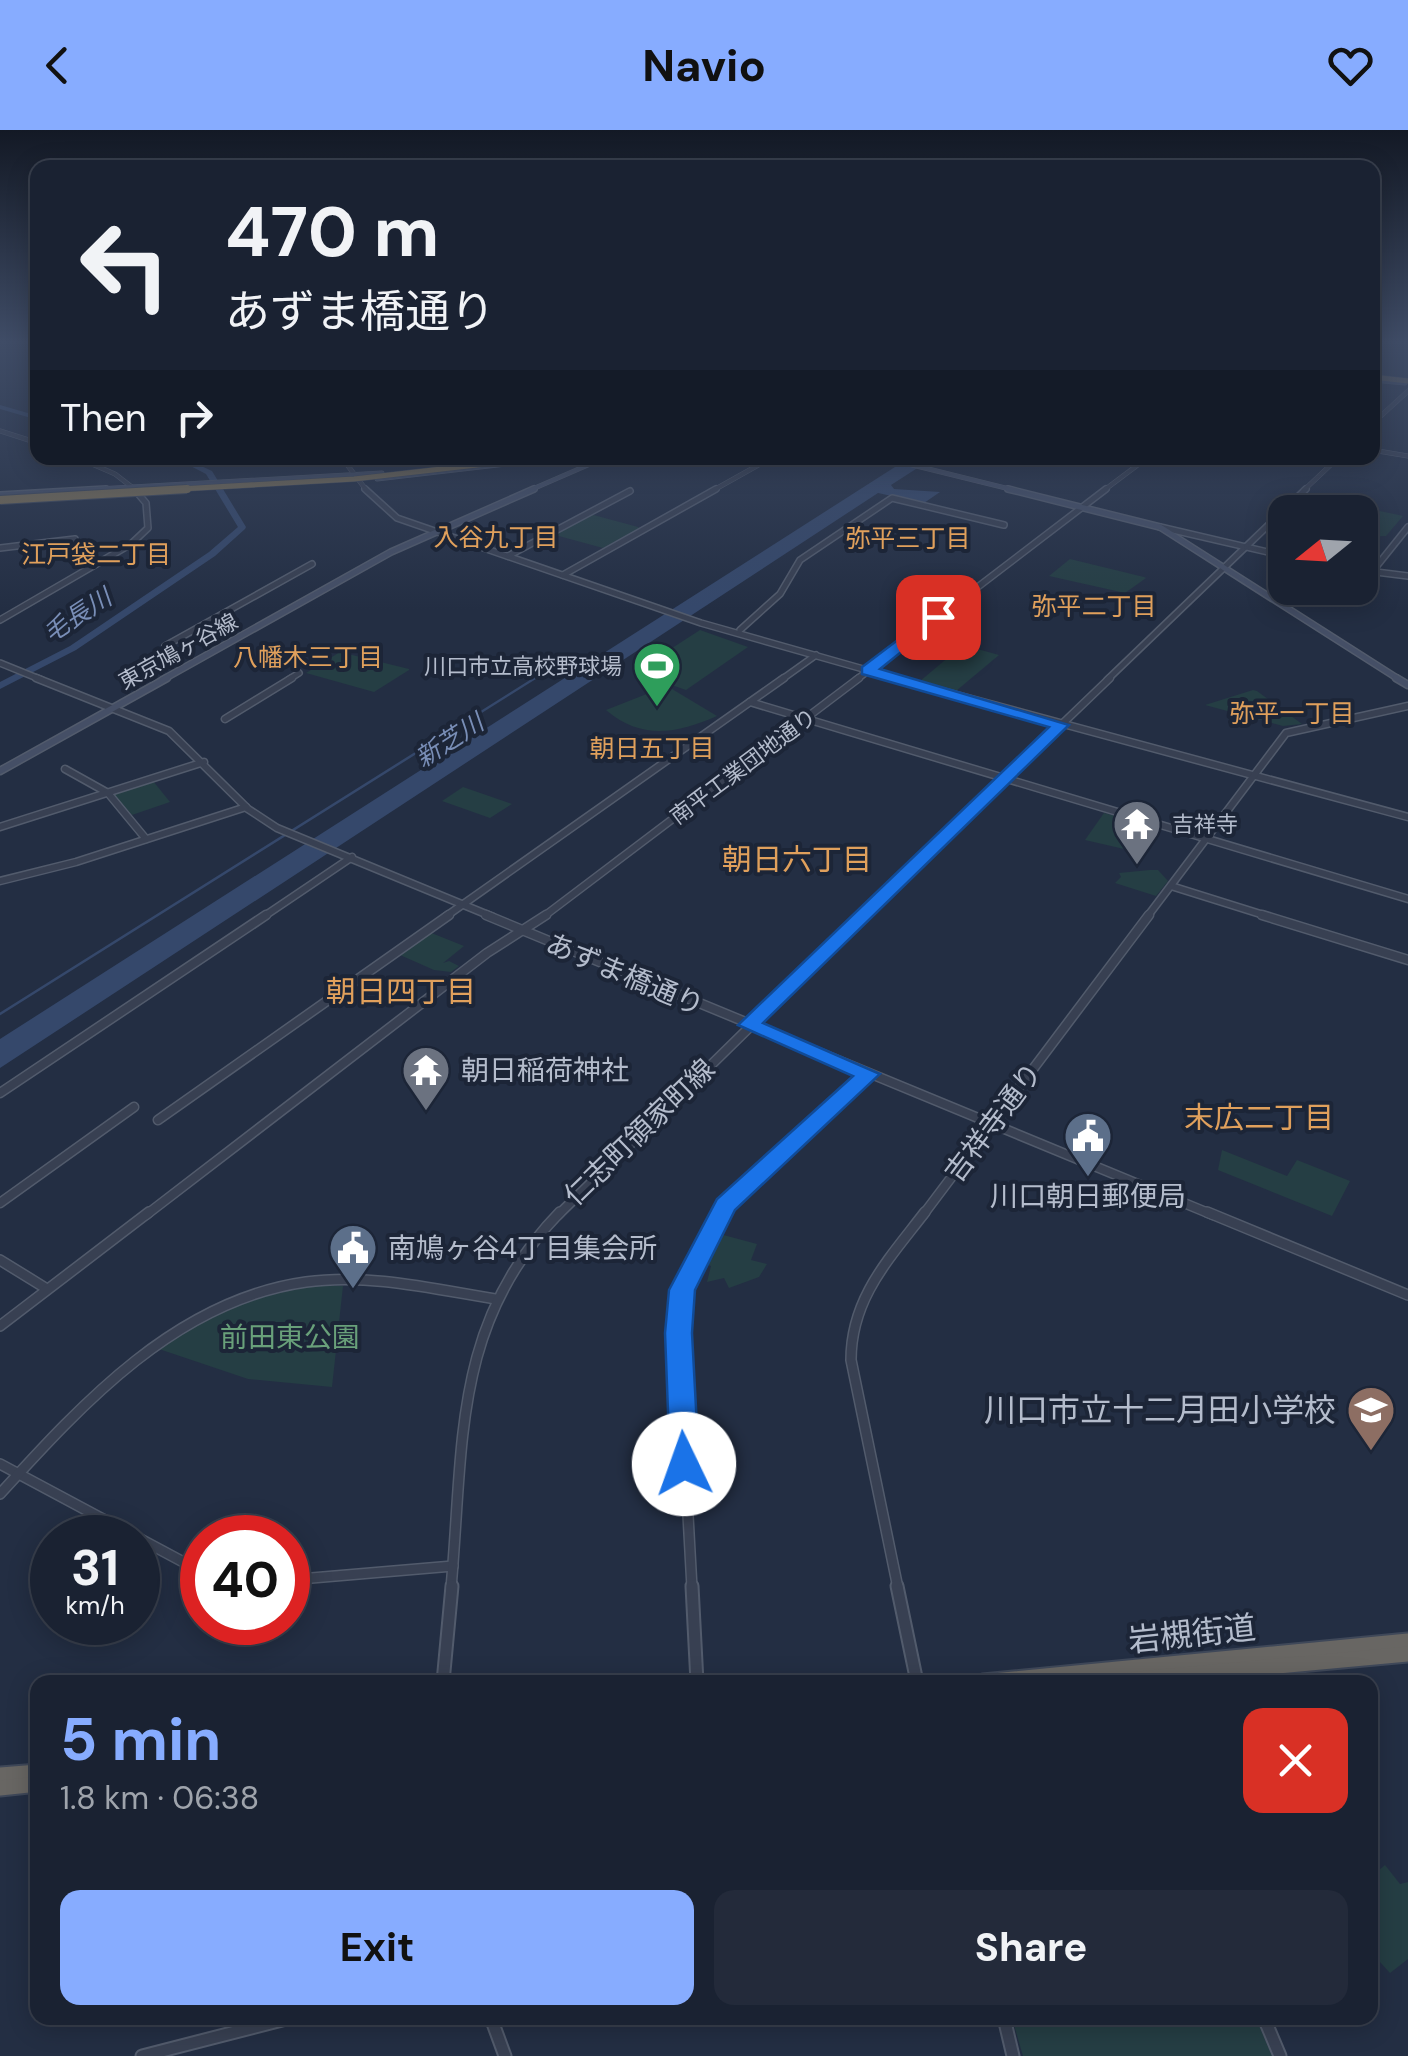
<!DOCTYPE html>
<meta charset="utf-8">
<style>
:root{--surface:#1a2232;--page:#232a3a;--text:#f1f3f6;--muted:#9fa4ac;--line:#383f4d;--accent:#87acff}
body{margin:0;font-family:"DM Sans","Noto Sans JP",sans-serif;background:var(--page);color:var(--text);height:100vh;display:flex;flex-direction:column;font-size:38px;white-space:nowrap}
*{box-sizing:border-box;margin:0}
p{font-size:32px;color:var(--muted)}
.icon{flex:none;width:55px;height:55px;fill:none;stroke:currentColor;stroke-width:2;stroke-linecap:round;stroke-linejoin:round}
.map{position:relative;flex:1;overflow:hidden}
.sheet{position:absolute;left:30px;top:1545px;width:1348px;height:350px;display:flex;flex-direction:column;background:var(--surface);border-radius:20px;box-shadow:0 5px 25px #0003,0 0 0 2px var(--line)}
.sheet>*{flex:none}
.hud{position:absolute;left:30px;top:30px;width:1350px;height:305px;border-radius:20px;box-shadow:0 5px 25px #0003,0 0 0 2px var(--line);background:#1a2232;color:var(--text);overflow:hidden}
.needle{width:65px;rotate:252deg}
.controls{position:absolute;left:1268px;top:365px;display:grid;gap:20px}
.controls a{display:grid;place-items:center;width:110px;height:110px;border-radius:20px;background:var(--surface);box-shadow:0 5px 25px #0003,0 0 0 2px var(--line);font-size:50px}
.speed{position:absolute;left:30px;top:1385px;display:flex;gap:20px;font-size:50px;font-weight:700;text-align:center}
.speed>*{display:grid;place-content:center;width:130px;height:130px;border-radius:50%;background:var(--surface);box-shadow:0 5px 25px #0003,0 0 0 2px var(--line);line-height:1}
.speed small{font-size:25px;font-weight:400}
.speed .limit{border:15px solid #d22;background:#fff;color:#111}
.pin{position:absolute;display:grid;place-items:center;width:85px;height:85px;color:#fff;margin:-42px;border-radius:20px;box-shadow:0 5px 15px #0006}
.me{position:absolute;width:110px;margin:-55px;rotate:357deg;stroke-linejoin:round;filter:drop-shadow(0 0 8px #0008)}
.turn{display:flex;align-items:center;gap:35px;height:210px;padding:0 30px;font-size:45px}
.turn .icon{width:130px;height:130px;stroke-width:2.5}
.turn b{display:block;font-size:70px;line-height:85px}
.then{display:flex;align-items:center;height:95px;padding:0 30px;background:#0003;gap:20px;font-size:38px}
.round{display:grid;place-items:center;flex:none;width:105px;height:105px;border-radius:20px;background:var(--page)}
.headline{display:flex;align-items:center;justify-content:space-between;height:170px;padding:0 30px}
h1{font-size:60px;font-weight:700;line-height:75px;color:var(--accent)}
.primary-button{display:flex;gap:20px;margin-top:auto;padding:20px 30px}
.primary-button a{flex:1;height:115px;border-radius:20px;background:var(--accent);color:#111;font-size:40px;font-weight:700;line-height:115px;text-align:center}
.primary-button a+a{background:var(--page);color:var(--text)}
header{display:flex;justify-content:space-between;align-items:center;height:130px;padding:0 30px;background:var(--accent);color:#111;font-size:45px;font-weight:700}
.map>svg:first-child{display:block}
.green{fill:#253e44}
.water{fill:#35486b}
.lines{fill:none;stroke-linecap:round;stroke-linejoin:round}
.stream{stroke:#35486b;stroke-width:2.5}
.river{fill:#35486b;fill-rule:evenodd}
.tertiary-far5-casing{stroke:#525b6c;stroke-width:5}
.tertiary-far4-casing{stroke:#525b6c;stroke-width:8}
.tertiary-far3-casing{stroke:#525b6c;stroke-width:9}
.tertiary-far2-casing{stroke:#525b6c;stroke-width:11}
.tertiary-far1-casing{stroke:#525b6c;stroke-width:12}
.tertiary-casing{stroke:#525b6c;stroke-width:15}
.secondary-far2-casing{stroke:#525b6c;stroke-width:5}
.secondary-far1-casing{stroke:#525b6c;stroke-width:8}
.secondary-casing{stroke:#525b6c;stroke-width:9}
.trunk-casing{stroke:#3f4859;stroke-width:19}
.motorway-casing{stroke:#3f4859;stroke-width:6}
.tertiary-far5{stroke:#384052;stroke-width:4}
.tertiary-far4{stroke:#384052;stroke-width:5}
.tertiary-far3{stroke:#384052;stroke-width:6}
.tertiary-far2{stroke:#384052;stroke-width:8}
.tertiary-far1{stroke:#384052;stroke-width:9}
.tertiary{stroke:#384052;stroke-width:11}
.secondary-far2{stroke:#454f66;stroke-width:4}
.secondary-far1{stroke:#454f66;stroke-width:5}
.secondary{stroke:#454f66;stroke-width:6}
.trunk{stroke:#686663;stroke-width:15}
.motorway{stroke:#796d54;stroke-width:5}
.motorway-bridge-far1-casing{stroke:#3f4859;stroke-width:6;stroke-linecap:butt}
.motorway-bridge-casing{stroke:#3f4859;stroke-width:10;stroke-linecap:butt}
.motorway-bridge-far1{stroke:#796d54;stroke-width:5}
.motorway-bridge{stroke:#796d54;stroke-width:8}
.route{fill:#1a73e8;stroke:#114b97;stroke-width:2.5}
.labels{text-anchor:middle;stroke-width:8;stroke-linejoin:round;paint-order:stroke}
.far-street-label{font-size:22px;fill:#b4bccc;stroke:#1c2537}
.far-poi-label{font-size:22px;fill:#b4bccc;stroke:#1c2537;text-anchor:end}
.far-neighbourhood-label{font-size:25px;fill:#e0a05c;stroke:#1c2537}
.far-water-label{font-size:25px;font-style:italic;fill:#798eb7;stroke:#1c2537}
.street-label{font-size:28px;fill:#b4bccc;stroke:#1c2537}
.poi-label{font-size:28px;fill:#b4bccc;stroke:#1c2537;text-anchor:start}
.park-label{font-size:28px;fill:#69a07a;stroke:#1c2537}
.neighbourhood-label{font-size:30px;fill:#e0a05c;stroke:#1c2537}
.near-poi-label{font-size:32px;fill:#b4bccc;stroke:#1c2537;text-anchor:end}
.near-street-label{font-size:32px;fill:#b4bccc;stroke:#1c2537}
</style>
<header><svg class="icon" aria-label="back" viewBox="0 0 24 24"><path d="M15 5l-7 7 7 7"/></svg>Navio<svg class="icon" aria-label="heart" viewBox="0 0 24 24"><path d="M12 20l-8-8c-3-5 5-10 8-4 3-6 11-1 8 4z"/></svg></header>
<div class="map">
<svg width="1408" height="1926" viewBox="0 0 1408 1926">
<rect width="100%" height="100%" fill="#232e43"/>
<g class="green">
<polygon points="1346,374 1399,385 1403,386 1386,406 1360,407 1360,382 1334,382"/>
<polygon points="590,384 638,397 640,399 603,418 555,405"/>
<polygon points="1070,429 1144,447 1146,448 1125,463 1049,446"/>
<polygon points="700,500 748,517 686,560 663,552 678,542 649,533"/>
<polygon points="963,515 999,525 956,561 919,552"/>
<polygon points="340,522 409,539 409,540 374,562 306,543"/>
<path d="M 667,556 L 717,586 C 678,603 642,611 606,580 Z"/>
<polygon points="1253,560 1257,561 1302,594 1283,596 1205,575"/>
<polygon points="153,651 170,672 132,685 113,664"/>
<polygon points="463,657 512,674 490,688 442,671"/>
<polygon points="1104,683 1144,693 1147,696 1124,719 1085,710"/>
<polygon points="1150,740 1158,740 1168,751 1156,766 1115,753 1121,747 1119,743"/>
<polygon points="429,802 464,816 443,833 449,831 459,836 451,842 434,840 400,825"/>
<polygon points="1222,1020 1287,1046 1297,1030 1350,1051 1332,1086 1218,1040"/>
<polygon points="716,1103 757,1114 751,1130 767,1134 759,1147 729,1158 724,1148 707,1152 711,1136 701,1133"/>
<path d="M 323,1155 L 343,1156 L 332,1257 L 248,1249 L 159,1219 C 194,1180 273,1161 323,1155 Z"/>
<polygon points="1385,1735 1400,1754 1408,1752 1408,1829 1390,1843 1370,1821 1370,1748"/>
<polygon points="1012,1888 1256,1888 1272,1926 1023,1926"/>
</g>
<polygon class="water" points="909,328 933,328 891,355 894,359 940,362 924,373 878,363 0,938 0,909"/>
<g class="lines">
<polyline class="stream" points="0,884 548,540"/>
<g class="river">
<polygon points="0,275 38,286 38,290 0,279"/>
<polygon points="175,328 184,328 212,341 246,397 245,399 215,426 76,520 0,559 0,552 70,516 209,422 238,397 206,344"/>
</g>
<g class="tertiary-far5-casing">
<g id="tertiary-far5">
<polyline points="1372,294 1408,261"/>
<polyline points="0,301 38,313"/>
<polyline points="1372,320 1408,326"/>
<polyline points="78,328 115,344 137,361"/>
<polyline points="342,328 367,361"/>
<polyline points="712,361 771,328"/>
<polyline points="1103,361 1147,328"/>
<polyline points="1303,361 1338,328"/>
</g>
</g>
<g class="tertiary-far4-casing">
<g id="tertiary-far4">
<polyline points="365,359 397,388 701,493 902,550"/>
<polyline points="1160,397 1285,426"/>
<polyline points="0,418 75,409"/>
<polyline points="508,426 630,361"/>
<polyline points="1360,440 1408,446"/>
<polyline points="1372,442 1408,397"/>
<polyline points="563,445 716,359"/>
<polyline points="0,490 131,414 148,398 146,373 134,359"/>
<polyline points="740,500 780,464 800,430 892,368 1004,395"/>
<polyline points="165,516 312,434"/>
<polyline points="0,533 42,550"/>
<polyline points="288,550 299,543"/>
<polyline points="781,550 816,525"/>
<polyline points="856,550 1106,359"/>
<polyline points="1107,550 1306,359"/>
</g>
</g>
<g class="tertiary-far3-casing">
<g id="tertiary-far3">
<polyline points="36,548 169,601 248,679 277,698 493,787"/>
<polyline points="893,548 1408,687"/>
<polyline points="750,572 1408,769"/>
<polyline points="225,589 292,548"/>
<polyline points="65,639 108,663 146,709"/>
<polyline points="0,697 204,632"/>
<polyline points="0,751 76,732 246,677"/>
<polyline points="1171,756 1270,787"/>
<polyline points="263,787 352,727"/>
<polyline points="445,787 784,548"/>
<polyline points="543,787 859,548"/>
<polyline points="861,787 1110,548"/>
<polyline points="1147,787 1286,603 1408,576"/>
</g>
</g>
<g class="tertiary-far2-casing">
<g id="tertiary-far2">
<polyline points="486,785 1213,1085"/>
<polyline points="1262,785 1408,830"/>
<polyline points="0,963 266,785"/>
<polyline points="158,990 449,785"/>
<polyline points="0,1073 134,977"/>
<polyline points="146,1085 487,823 546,785"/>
<polyline points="558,1085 864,785"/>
<polyline points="723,1085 775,1027 869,945"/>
<polyline points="923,1085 1149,785"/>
</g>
</g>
<g class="tertiary-far1-casing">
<g id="tertiary-far1">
<polyline points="1207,1082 1408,1165"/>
<polyline points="0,1130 47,1159"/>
<polyline points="0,1196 149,1082"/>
<polyline points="0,1334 202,1442"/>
<path d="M 0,1364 C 83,1273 177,1170 306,1152 C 368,1143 434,1159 495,1169"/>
<polyline points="288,1450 453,1436"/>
<path d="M 451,1458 C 464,1314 452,1193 560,1082"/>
<path d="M 692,1458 L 678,1203 C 684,1158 695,1118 725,1082"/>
<path d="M 898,1458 L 851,1230 C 851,1168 889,1129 925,1082"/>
</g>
</g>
<g class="tertiary-casing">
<g id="tertiary">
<polyline points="692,1456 697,1552"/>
<polyline points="897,1456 917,1552"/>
<polyline points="443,1552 452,1456"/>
<polyline points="491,1888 505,1926"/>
<polyline points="1004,1888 1013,1926"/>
<polyline points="1264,1888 1280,1926"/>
<polyline points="142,1926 290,1888"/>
</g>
</g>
<g class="secondary-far2-casing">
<g id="secondary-far2">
<polyline points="1372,250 1405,253"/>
<polyline points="884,328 1018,361"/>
<polyline points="377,349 506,334"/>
<polyline points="62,361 382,343"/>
<polyline points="528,361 604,328"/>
</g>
</g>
<g class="secondary-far1-casing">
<g id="secondary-far1">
<polyline points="1008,359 1160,397 1400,550"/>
<polyline points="0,365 106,359"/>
<polyline points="162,550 391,422 534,359"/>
</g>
</g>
<g class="secondary-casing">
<g id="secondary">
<polyline points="1396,548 1408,555"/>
<polyline points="0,641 167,548"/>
</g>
</g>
<g class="trunk-casing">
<g id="trunk">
<polyline points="983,1552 1408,1511"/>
<polyline points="1106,1552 1408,1524"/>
<polyline points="0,1645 38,1642"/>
<polyline points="0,1658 38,1654"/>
</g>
</g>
<g class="motorway-casing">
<polyline id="motorway" points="1372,247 1408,251"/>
</g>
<use href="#tertiary-far5" class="tertiary-far5"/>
<use href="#tertiary-far4" class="tertiary-far4"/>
<use href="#tertiary-far3" class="tertiary-far3"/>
<use href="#tertiary-far2" class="tertiary-far2"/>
<use href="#tertiary-far1" class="tertiary-far1"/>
<use href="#tertiary" class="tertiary"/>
<use href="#secondary-far2" class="secondary-far2"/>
<use href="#secondary-far1" class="secondary-far1"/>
<use href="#secondary" class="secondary"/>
<use href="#trunk" class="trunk"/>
<use href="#motorway" class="motorway"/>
<g class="motorway-bridge-far1-casing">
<polyline id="motorway-bridge-far1" points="145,361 354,349 538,328"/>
</g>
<g class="motorway-bridge-casing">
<polyline id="motorway-bridge" points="0,370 187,359"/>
</g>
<use href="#motorway-bridge-far1" class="motorway-bridge-far1"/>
<use href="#motorway-bridge" class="motorway-bridge"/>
</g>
<linearGradient id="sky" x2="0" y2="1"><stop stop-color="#131925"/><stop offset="0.44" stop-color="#3f4c66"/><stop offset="1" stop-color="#3f4c66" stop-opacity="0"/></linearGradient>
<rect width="1408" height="480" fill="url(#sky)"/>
<polygon class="route" points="932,484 945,487 880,539 1069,595 763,893 880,944 735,1080 695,1160 692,1203 699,1334 695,1343 684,1346 674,1343 670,1334 665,1203 669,1160 717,1069 853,946 738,895 1049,597 862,544 862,537"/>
<defs>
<g id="stadium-pin" transform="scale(2.5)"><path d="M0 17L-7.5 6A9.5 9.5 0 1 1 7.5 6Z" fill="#2e9e5b" stroke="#1c2537"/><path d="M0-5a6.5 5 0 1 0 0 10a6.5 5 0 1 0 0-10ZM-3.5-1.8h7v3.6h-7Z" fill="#fff"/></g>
<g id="temple-pin" transform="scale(2.5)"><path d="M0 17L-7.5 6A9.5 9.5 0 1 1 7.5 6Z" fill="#6b7280" stroke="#1c2537"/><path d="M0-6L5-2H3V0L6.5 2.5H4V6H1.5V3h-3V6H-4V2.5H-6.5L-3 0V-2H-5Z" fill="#fff"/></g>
<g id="civic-pin" transform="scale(2.5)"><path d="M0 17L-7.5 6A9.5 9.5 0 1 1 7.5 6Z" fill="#5c6f8a" stroke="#1c2537"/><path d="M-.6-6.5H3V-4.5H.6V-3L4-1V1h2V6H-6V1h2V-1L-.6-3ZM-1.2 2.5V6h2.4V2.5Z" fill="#fff"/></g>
<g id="school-pin" transform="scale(2.5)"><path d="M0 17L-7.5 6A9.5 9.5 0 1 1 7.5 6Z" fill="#8d6e63" stroke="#1c2537"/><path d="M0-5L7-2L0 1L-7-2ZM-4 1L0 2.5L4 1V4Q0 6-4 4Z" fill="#fff"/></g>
</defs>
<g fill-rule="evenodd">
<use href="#stadium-pin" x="657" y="536"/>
<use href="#temple-pin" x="1137" y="694"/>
<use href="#temple-pin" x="426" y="940"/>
<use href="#civic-pin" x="1088" y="1006"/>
<use href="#civic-pin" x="353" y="1118"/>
<use href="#school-pin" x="1371" y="1280"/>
</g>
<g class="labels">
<g class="far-street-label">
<text transform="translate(178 521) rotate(-29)" y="8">東京鳩ヶ谷線</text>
<text transform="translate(743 636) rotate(-37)" y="8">南平工業団地通り</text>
</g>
<g class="far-poi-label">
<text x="622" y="544">川口市立高校野球場</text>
<text x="1172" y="702" text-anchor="start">吉祥寺</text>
</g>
<g class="far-neighbourhood-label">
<text x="496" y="416">入谷九丁目</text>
<text x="908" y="417">弥平三丁目</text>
<text x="96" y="433">江戸袋二丁目</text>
<text x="1094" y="485">弥平二丁目</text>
<text x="308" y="536">八幡木三丁目</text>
<text x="1292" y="592">弥平一丁目</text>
<text x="652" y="627">朝日五丁目</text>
</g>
<g class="far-water-label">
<text transform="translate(77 485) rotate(-33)" y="9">毛長川</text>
<text transform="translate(449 610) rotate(-33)" y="9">新芝川</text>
</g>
<g class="street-label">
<text transform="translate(625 844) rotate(23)" y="10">あずま橋通り</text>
<text transform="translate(993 992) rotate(-53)" y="10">吉祥寺通り</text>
<text transform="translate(639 1002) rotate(-44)" y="10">仁志町領家町線</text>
</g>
<g class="poi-label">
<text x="461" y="950">朝日稲荷神社</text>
<text x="1088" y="1076" text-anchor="middle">川口朝日郵便局</text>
<text x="388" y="1128">南鳩ヶ谷4丁目集会所</text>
</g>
<g class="park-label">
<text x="290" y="1217">前田東公園</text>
</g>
<g class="neighbourhood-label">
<text x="797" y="740">朝日六丁目</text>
<text x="401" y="872">朝日四丁目</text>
<text x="1259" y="998">末広二丁目</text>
</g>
<g class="near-poi-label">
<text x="1336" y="1291">川口市立十二月田小学校</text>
</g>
<g class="near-street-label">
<text transform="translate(1192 1504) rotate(-6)" y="11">岩槻街道</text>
</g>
</g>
</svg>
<div class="controls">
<a><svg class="needle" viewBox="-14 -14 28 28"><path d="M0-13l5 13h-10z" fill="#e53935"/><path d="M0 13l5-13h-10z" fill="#9fa4ac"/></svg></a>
</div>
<div class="speed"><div>31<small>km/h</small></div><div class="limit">40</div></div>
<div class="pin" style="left:938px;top:487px;background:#d93025"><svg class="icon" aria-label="arrive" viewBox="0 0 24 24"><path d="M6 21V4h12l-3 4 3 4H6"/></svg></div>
<svg class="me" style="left:684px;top:1334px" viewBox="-20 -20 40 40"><circle r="19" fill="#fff"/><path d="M0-13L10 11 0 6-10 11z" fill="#1a73e8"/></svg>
<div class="hud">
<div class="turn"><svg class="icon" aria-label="left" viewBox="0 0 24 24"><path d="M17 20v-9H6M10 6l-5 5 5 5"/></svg><div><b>470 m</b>あずま橋通り</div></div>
<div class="then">Then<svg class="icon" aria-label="right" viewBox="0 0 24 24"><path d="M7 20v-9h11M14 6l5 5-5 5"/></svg></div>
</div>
<section class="sheet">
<div class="headline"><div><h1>5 min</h1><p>1.8 km · 06:38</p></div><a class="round" style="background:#d93025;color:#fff"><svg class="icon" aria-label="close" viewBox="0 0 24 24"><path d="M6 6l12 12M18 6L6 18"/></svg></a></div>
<div class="primary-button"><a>Exit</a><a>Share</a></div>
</section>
</div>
